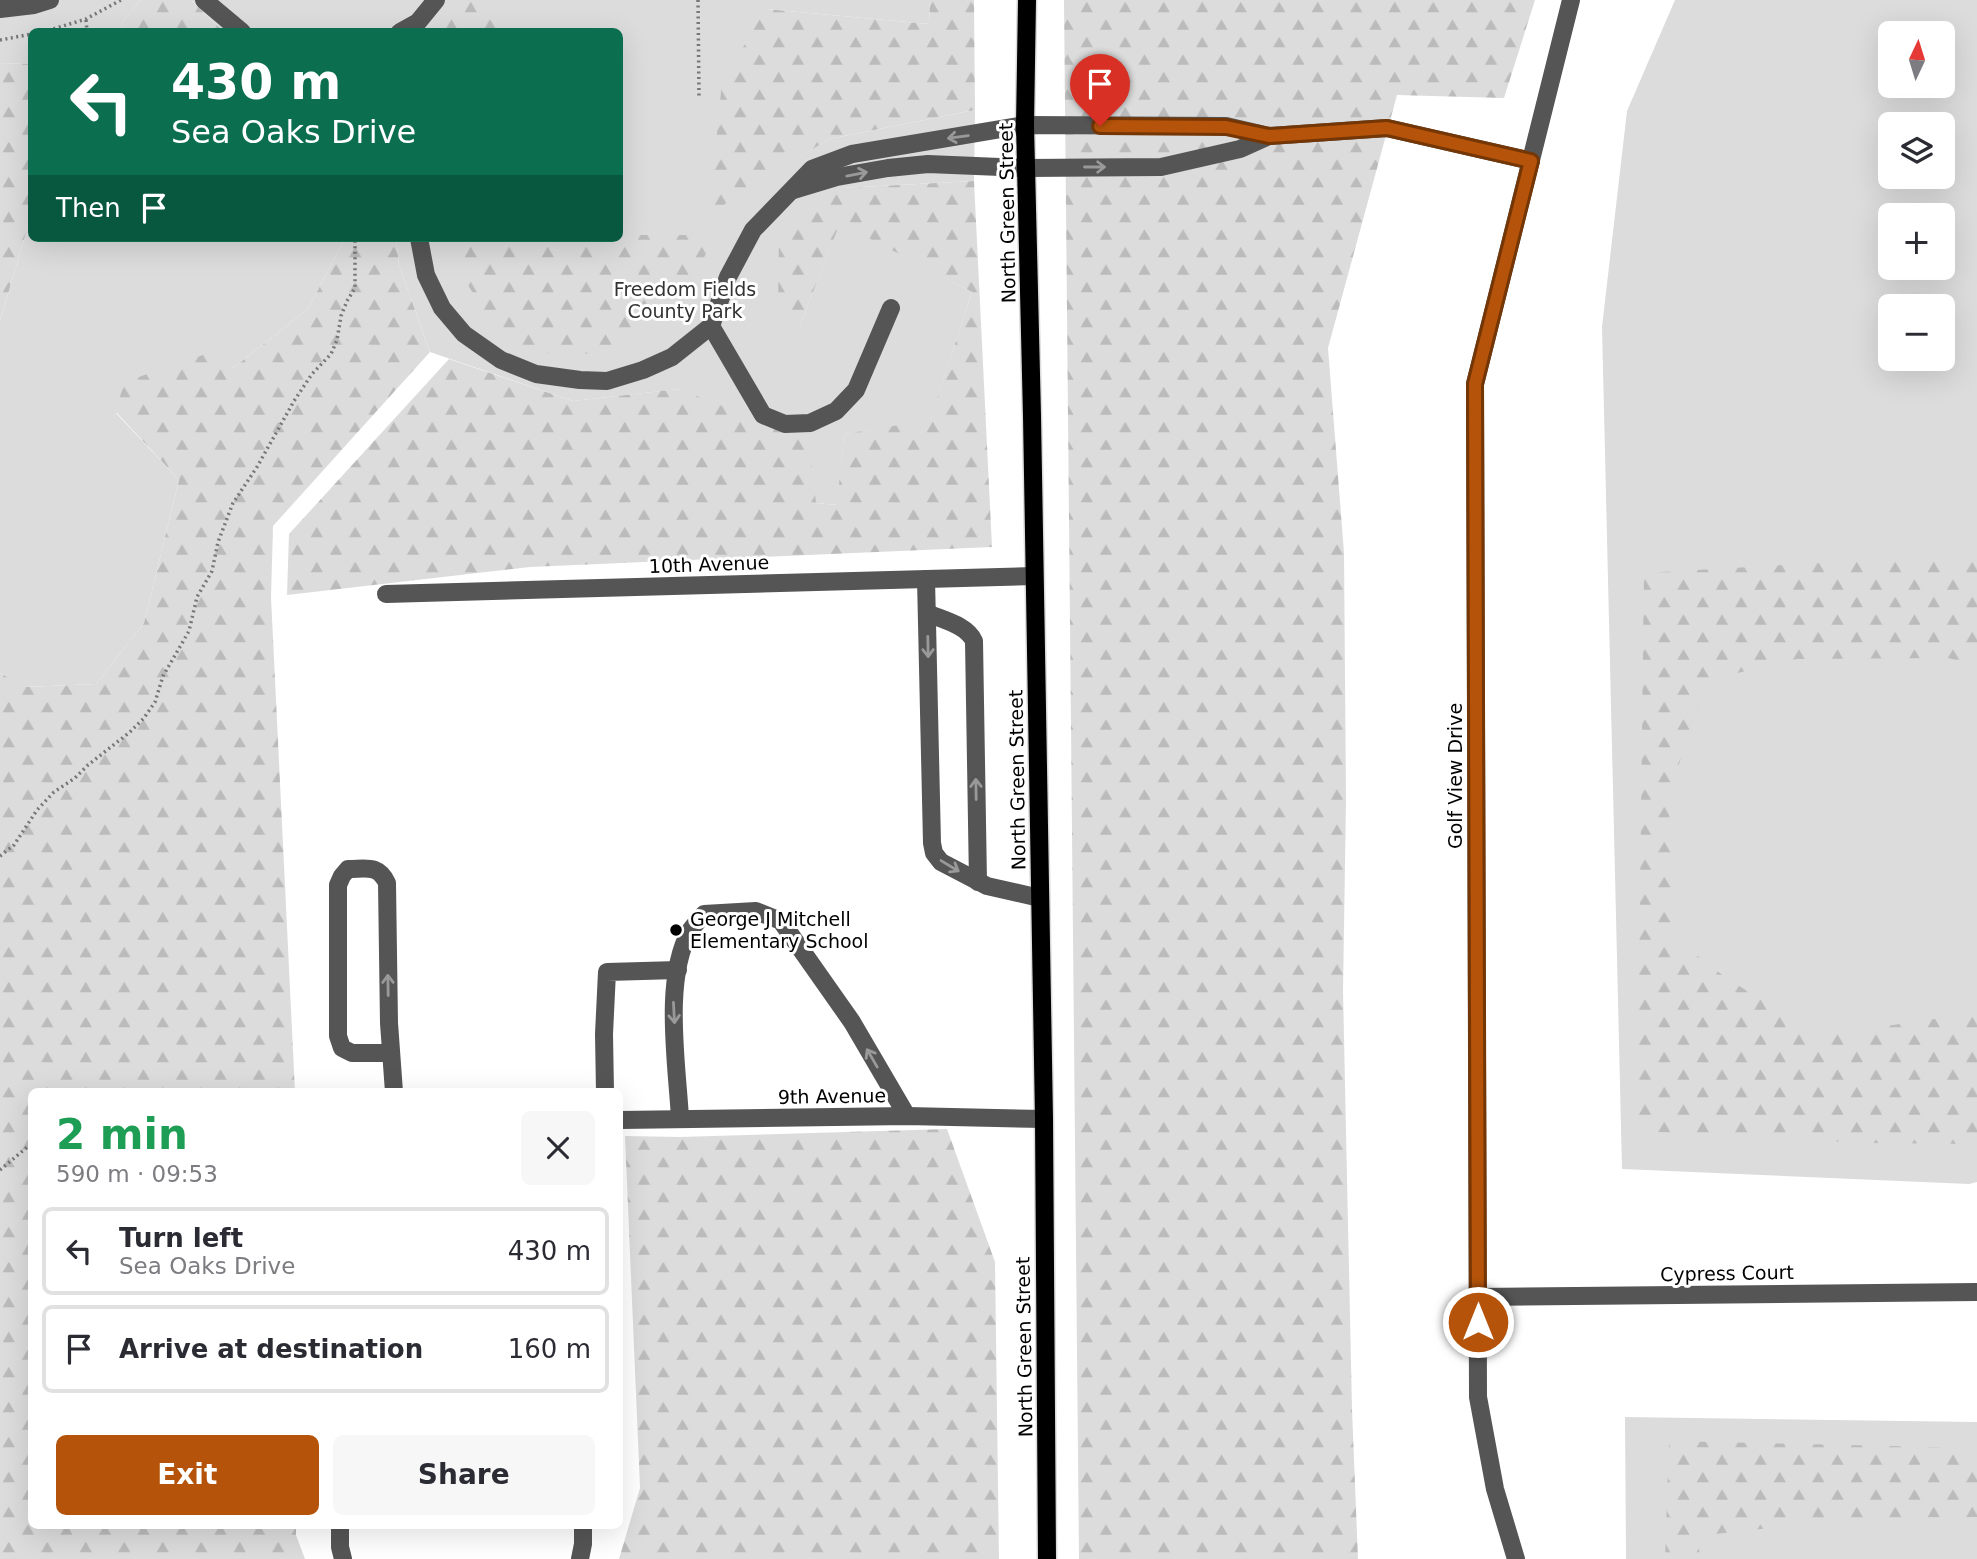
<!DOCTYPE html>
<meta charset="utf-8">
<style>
:root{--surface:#fff;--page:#f7f7f7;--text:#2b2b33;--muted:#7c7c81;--line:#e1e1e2;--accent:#b45309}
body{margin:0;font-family:"DejaVu Sans",sans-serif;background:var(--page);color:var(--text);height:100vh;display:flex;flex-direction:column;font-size:26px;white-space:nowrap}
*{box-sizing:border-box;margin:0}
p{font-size:23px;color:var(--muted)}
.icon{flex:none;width:38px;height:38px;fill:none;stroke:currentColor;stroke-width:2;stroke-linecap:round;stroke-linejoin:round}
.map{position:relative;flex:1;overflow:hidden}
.drawer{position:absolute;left:28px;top:1088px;width:595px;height:441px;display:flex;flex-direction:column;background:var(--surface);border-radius:10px;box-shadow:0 7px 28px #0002}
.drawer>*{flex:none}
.banner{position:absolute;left:28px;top:28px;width:595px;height:214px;border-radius:10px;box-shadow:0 7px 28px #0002;background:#0b6e4f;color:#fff;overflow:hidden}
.needle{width:46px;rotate:4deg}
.buttons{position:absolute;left:1878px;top:21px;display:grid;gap:14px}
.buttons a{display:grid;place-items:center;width:77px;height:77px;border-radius:10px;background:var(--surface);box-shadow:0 7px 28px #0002;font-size:35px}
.pin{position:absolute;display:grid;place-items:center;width:60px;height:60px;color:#fff;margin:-72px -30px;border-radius:50% 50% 50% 0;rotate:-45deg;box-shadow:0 0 7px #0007}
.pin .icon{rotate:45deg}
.me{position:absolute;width:77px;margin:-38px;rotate:0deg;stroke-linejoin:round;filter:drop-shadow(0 0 5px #0008)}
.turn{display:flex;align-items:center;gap:24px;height:147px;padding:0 28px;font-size:32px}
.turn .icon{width:91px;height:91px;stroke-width:2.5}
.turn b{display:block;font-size:49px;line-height:60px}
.then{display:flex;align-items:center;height:66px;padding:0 28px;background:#0003;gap:14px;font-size:26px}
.round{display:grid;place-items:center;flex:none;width:74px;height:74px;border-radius:10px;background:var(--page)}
.headline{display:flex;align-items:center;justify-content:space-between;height:119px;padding:0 28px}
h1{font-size:42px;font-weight:700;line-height:52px;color:#1e9e55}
.primary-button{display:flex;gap:14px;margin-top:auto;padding:14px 28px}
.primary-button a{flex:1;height:80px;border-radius:10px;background:var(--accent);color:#fff;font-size:28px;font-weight:700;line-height:80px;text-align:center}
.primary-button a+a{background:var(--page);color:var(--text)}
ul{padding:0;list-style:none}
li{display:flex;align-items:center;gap:21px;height:88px;margin:0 14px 10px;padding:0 14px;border:4px solid var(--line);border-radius:10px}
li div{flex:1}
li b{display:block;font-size:26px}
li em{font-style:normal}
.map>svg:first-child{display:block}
.green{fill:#dcdcdc;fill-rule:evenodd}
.forest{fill:url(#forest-firs)}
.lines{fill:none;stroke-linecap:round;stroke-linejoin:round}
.major-casing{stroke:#dbdbdb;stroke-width:21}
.path{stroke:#777;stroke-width:3.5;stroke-dasharray:2 3.5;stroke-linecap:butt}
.minor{stroke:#555;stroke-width:18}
.major{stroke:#000;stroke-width:18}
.oneway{stroke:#999}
.route-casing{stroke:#753606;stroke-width:18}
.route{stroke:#b45309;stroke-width:12}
.poi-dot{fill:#000;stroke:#fff;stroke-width:2.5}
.labels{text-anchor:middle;stroke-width:6;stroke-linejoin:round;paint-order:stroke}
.street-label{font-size:19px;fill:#000;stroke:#fff}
.park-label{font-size:19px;fill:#333;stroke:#fff}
.poi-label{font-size:19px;fill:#000;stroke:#fff;text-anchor:start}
</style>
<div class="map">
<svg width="1977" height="1559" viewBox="0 0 1977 1559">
<defs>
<pattern id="forest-firs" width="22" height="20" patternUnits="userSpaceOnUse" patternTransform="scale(1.75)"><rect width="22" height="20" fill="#dcdcdc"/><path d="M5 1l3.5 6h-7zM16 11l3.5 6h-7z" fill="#bbb"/></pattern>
</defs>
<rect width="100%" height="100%" fill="#fff"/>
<g class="green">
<polygon points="0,0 141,0 125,18 119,31 32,32 31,64 0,63"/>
<polygon points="191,0 930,0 929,24 766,9 709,213 829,139 975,110 974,181 842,188 799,328 840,222 972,292 930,421 844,434 838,505 816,503 679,389 573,401 430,352 399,265 396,238 620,238 620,32 223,31"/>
<path d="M 1675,0 L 1977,0 L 1977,1182 L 1969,1184 L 1622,1169 L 1602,327 L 1627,111 ZM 1890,33 L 1942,33 L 1942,86 L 1890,86 ZM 1890,124 L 1942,124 L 1942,177 L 1890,177 ZM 1890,215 L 1942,215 L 1942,268 L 1890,268 ZM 1890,306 L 1942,306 L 1942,359 L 1890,359 Z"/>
<polygon points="31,216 32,238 345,238 308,309 233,368 116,413 179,480 144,623 96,684 24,687 0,673 0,321"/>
<polygon points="1625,1417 1977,1422 1977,1559 1626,1559"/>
</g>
<g class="forest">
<polygon points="141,0 191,0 223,31 119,31 125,18"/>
<polygon points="468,0 499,0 495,31 441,31"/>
<polygon points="930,0 974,0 975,110 829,139 709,214 722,82 766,9 929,24"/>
<polygon points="1064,0 1535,0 1504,98 1397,95 1328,348 1344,553 1346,800 1343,991 1352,1409 1358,1559 1079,1559"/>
<polygon points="0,63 32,64 31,216 0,321"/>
<polygon points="974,181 992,547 530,567 287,595 289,534 449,359 573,401 678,389 809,439 816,503 837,505 844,434 930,420 972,292 840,223 799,328 778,316 779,231 842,188"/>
<polygon points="620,235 716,235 678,306 596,354 529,352 483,309 438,238 620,238"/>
<polygon points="345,238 396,238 399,265 430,352 273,526 271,597 295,1092 32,1092 32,1526 296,1526 296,1535 305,1559 0,1559 0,673 25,687 96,684 144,623 179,480 116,412 124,382 206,354 233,368 308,309"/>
<polygon points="1977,554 1977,665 1948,658 1797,659 1708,680 1668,796 1678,941 1721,974 1816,1036 1977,1013 1977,1144 1868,1143 1637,1131 1644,573"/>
<polygon points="947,1129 995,1262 999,1559 619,1559 640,1488 625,1136 680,1137"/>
<polygon points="1669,1441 1977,1448 1977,1517 1862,1518 1696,1536 1701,1559 1665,1559"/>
</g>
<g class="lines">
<g class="major-casing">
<polyline id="major" points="1027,0 1025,125 1032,416 1044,1119 1047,1559"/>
</g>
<g class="path">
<polyline points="698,0 699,98"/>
<polyline points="86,20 87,32"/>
<polyline points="43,32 86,19 121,0"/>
<polyline points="0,40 32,34"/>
<polyline points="0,856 14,845 37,810 54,792 75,778 88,765 130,732 144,718 155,702 163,676 189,631 197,597 212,571 218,542 233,503 257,467 294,401 312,374 331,354 337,340 341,316 347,301 355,288 355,238"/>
<polyline points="0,1170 32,1143"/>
</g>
<g class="minor">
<polyline points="204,0 242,32"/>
<polyline points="0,9 34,5 50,0"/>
<polyline points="400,32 418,22 436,0"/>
<polyline points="794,190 837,177 888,168 928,164 1027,168 1161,167 1240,149 1269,136"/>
<polyline points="419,238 426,275 442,308 464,334 501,360 536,374 580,380 607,381 643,370 672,357 711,326 728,277 753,230 812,169 852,154 1025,125 1226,126 1269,136 1387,128 1531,161"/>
<polyline points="711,326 763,415 785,424 810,423 836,411 856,390 891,308"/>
<polyline points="926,579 932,843 934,853 941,862 987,886 1040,898"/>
<polyline points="386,594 1034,576"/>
<path d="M 927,613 C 943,620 967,625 974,641 L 978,882"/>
<path d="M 391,1053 L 352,1053 L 342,1048 L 338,1036 L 338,885 L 342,876 L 348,869 C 366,869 378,864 387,883 L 389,1023 L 394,1092"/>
<polyline points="605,1092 604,1034 607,972 678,970"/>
<path d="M 680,1118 C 677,1064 663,979 690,931 C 694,925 700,919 704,914 L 756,911 L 781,921 L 852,1022 L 907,1116"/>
<polyline points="620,1120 907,1116 1044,1119"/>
<polyline points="1478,1297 1977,1292"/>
<polyline points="340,1526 340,1547 343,1559"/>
<polyline points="580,1559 583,1544 583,1526"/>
<polyline points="1516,1559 1495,1489 1478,1397 1475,384 1571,0"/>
</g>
<use href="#major" class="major"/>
</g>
<defs><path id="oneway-shaft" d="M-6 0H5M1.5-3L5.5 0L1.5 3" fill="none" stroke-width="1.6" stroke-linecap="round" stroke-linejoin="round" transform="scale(1.75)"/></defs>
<g class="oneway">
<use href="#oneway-shaft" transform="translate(958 137) rotate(172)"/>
<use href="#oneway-shaft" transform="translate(1095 167)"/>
<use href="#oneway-shaft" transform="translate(857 174) rotate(-11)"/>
<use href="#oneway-shaft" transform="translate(928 647) rotate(89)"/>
<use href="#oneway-shaft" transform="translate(976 789) rotate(-91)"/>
<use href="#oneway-shaft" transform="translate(950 866) rotate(31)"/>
<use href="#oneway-shaft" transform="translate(388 985) rotate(-91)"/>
<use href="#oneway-shaft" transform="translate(674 1013) rotate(87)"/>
<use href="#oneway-shaft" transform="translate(872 1058) rotate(-120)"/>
</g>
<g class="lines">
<g class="route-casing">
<polyline id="route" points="1100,126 1226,127 1269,136 1387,128 1531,161 1475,384 1478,1322"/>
</g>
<use href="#route" class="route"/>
</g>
<circle class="poi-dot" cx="676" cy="930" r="7"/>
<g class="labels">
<g class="street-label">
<text transform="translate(1007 213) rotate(-91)" y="7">North Green Street</text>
<text transform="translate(709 564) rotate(-2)" y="7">10th Avenue</text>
<text transform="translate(1455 776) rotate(-90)" y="7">Golf View Drive</text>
<text transform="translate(1017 780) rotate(-91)" y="7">North Green Street</text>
<text transform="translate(832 1096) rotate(-1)" y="7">9th Avenue</text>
<text transform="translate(1727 1273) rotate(-1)" y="7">Cypress Court</text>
<text transform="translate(1024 1347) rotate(-91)" y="7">North Green Street</text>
</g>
<g class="park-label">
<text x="685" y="296">Freedom Fields<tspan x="685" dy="22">County Park</tspan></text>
</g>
<g class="poi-label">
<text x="690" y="926">George J Mitchell<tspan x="690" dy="22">Elementary School</tspan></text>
</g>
</g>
</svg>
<div class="buttons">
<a><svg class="needle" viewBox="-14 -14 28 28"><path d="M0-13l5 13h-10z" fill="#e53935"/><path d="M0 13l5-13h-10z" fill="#7c7c81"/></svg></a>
<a><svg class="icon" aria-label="layers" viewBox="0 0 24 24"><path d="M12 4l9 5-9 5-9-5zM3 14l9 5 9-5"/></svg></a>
<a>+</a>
<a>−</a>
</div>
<div class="pin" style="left:1100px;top:126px;background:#d93025"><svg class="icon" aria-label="arrive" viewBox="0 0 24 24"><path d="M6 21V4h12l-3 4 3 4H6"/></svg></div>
<svg class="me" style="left:1478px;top:1322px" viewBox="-20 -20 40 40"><circle r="17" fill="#b45309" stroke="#fff" stroke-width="3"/><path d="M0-11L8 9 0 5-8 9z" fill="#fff"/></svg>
<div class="banner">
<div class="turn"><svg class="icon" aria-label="left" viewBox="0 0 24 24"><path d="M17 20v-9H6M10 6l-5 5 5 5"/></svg><div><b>430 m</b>Sea Oaks Drive</div></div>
<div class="then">Then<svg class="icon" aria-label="arrive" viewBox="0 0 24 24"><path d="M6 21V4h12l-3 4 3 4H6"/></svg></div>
</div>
<section class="drawer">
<div class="headline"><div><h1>2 min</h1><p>590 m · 09:53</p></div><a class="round"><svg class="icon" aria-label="close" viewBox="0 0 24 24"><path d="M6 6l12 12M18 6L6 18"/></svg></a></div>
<ul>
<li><svg class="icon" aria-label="left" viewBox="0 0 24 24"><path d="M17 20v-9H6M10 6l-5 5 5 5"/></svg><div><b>Turn left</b><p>Sea Oaks Drive</p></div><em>430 m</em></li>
<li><svg class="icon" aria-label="arrive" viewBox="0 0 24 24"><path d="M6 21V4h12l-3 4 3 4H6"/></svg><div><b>Arrive at destination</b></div><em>160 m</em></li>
</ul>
<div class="primary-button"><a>Exit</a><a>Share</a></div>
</section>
</div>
